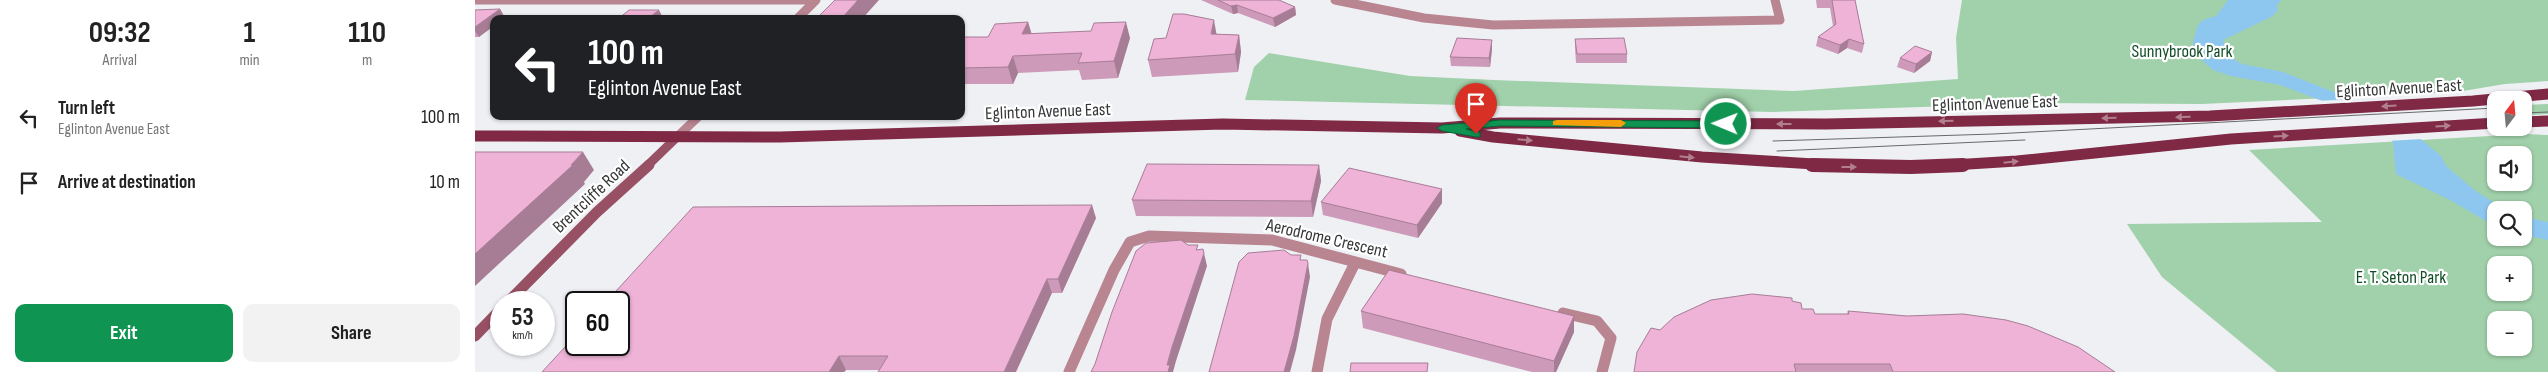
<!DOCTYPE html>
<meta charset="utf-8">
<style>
:root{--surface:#fff;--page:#f2f2f2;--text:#222;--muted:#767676;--accent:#109452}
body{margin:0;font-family:"Sofia Sans Condensed",sans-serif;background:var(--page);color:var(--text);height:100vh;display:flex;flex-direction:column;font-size:19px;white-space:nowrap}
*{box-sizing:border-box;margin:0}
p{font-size:16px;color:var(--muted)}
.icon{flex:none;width:28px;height:28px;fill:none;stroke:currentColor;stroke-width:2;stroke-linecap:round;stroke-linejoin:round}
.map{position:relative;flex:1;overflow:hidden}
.side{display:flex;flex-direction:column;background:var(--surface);width:475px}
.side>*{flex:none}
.guide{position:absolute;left:15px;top:15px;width:475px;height:105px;border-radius:10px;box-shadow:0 1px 4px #0004;background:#202124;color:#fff;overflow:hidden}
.needle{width:32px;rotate:16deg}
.fabs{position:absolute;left:2012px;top:91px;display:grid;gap:10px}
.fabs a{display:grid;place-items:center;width:45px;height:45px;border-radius:10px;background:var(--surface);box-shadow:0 1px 4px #0004;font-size:25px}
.speed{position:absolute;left:15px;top:291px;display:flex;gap:10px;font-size:25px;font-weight:700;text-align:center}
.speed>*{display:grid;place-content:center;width:65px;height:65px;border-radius:50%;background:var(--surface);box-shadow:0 1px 4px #0004;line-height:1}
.speed small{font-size:12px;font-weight:400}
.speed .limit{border:2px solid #111;border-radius:8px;background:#fff;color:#111}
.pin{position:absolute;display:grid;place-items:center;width:42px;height:42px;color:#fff;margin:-51px -21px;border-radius:50% 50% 50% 0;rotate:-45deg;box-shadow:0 0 5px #0007}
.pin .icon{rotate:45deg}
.me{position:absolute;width:55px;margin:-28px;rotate:271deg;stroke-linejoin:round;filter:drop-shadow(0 0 4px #0008)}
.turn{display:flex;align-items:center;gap:18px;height:105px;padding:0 15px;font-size:22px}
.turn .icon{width:65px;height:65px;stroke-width:2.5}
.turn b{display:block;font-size:35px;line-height:42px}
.eta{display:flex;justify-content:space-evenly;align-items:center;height:85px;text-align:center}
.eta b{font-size:30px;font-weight:700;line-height:35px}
.button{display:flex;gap:10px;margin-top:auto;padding:10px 15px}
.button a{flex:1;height:58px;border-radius:10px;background:var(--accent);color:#fff;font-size:20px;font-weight:700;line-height:58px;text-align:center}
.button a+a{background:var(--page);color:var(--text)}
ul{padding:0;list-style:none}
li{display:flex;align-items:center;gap:15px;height:65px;padding:0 15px}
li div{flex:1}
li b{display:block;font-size:19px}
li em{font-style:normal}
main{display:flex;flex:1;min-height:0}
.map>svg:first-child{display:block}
.green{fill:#a1d1aa;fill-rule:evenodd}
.water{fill:#8dc7ef}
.pier{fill:#eef0f4}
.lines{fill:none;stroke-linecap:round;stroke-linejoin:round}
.street-far1{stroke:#b88591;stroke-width:9}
.street{stroke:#b88591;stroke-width:11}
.secondary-far1{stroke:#985164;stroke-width:9}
.secondary{stroke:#985164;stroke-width:11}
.primary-far1{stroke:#7f2945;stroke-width:11}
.primary{stroke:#7f2945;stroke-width:14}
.tram{stroke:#67696a;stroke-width:1}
.wall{fill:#cd9ab9}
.shaded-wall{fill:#a77d96}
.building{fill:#eeb3d7;stroke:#a77d96}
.oneway{fill:#b27f8f}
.route{fill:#109452;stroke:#0a6035}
.slow{fill:#f59e0b}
.labels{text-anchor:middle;stroke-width:4.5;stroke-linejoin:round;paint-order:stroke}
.park-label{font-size:18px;fill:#104d25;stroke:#fff}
.street-label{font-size:18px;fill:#353637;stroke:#fff}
</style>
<main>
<section class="side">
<div class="eta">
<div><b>09:32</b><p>Arrival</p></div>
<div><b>1</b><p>min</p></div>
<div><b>110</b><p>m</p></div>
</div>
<ul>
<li><svg class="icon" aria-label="left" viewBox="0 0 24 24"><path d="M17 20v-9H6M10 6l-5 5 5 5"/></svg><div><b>Turn left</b><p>Eglinton Avenue East</p></div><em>100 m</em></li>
<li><svg class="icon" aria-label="arrive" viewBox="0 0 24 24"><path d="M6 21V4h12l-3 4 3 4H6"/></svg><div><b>Arrive at destination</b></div><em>10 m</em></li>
</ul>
<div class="button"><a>Exit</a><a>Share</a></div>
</section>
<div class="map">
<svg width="2073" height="372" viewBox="0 0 2073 372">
<rect width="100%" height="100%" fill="#eef0f4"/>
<g class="green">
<polygon points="1487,0 2073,0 2073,81 2030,84 1982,92 1727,104 1563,103 1298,112 770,100 779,67 794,53 935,76 1019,80 1319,91 1483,79 1481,38"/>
<polygon points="2073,104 2073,114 2057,115 2049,110 2049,105"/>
<path d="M 2050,134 L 2073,135 L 2073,372 L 1802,372 L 1687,277 L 1652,224 L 1847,222 L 1774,150 ZM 2021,155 L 2049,155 L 2049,182 L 2021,182 ZM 2021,210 L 2049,210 L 2049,238 L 2021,238 ZM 2021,265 L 2049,265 L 2049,292 L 2021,292 ZM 2021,320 L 2049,320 L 2049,348 L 2021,348 Z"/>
</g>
<g class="water">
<polygon points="1753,0 1807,0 1802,4 1803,11 1796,17 1748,40 1753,56 1767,64 1808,72 1899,108 1931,127 1965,155 1972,167 2002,192 2031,210 2021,210 2021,227 1975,200 1921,174 1918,142 1887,116 1805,85 1756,76 1738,70 1719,53 1718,42 1723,25 1728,20 1741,16"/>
<polygon points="2049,217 2073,222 2073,240 2049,235"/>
</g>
<polygon class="pier" points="1882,99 1900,105 1932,125 1948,139 1912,141 1886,118 1840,101"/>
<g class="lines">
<g class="street-far1">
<polyline points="0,0 330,0"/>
<polyline points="860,0 949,18 1018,25 1305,20 1300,0"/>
<polyline points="322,19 341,0"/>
<polyline points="203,136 224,116"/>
</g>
<g class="street">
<polyline points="1088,313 1122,321 1136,338 1127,372"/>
<polyline points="594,372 639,270 655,242 674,236 797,240 926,274"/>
<polyline points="842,372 852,319 880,263"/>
</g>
<polyline class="secondary-far1" points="172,166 203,136"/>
<g class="secondary">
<polyline points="33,302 122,212 174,165"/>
<polyline points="0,336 26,309"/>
</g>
<g class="primary-far1">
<polyline points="2049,122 2073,121"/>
<polyline points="985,131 1018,137 1227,157 1371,166"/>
<polyline points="0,136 305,137 748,124 967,128 1025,123 1351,124 1735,116 1998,101 2073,94"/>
<polyline points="1461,166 1542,161 1756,139 2021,123"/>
</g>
<polyline class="primary" points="1337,165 1436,167 1488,165"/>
<g class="tram">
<polyline points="2049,113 2073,112"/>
<polyline points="1298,141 1518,134 2021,108"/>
<polyline points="1302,151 1550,140"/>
</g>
</g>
<g class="wall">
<polygon points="726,0 804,0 820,7 821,15 800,27 763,13 758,14"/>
<polygon points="1341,0 1380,0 1389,44 1387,53 1372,48 1363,54 1341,46 1343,37 1358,26 1355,8 1342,8"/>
<polygon points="25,9 30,18 29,19 19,19 4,37 0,37 0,10"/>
<polygon points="553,22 556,34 655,38 643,78 607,80 604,70 543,73 538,84 486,84 486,37 513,37"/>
<polygon points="741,34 764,35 766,52 763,72 677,77 673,60"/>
<polygon points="1100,39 1152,54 1152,63 1101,63 1100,48"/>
<polygon points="1017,40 1017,49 1015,67 976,66 975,57"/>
<polygon points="1457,52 1455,61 1439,73 1422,67 1425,58"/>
<polygon points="844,165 846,181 838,217 661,216 657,200"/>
<polygon points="967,189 967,203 943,238 848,215 846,202"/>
<polygon points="621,218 587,293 577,293 404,370 371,370 369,372 67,372"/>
<polygon points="1327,309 1340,314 1372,314 1373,311 1640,372 1159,372 1185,330"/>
<polygon points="886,311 1099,316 1099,332 1081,372 1057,372 888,328"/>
</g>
<g class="shaded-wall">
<polygon points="383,0 404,0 387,19 366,19"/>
<polygon points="762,5 763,13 758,14 756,6"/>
<polygon points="820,7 821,15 800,27 798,18"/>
<polygon points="25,9 30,18 29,19 19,19 19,26 4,37 0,31 0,27"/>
<polygon points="184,10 188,18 188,19 172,19"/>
<polygon points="739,20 742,37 736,34"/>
<polygon points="553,22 558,38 547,34"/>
<polygon points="651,22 655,38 643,78 639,61"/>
<polygon points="764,35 766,52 763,72 760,54"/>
<polygon points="1374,39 1372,48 1363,54 1365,45"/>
<polygon points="1017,40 1017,49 1015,67 1014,58"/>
<polygon points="1457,52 1455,61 1439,73 1441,64"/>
<polygon points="538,56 543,73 538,84 533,67"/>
<polygon points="108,152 119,170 109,182 110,184 0,286 0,254 96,165"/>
<polygon points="844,165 846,181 838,217 836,201"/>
<polygon points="967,189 967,203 943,238 942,225"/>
<polygon points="617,205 621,218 587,293 583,279"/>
<polygon points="729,253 732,266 701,361 698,372 693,372 692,365 697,347"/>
<polygon points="833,263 835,277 821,350 815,372 809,372"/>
<polygon points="572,279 577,293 541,372 529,372"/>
<polygon points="1099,316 1099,332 1081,372 1079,372 1079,361"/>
<polygon points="364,356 371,370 369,372 354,372"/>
</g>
<g class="building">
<polygon points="360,0 383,0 366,19 341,19"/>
<polygon points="743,0 804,0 820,7 798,18 762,5 756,6"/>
<polygon points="1357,0 1380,0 1389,44 1374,39 1365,45 1343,37 1361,24"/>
<polygon points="25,9 0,27 0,10"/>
<polygon points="154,10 184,10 172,19 143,19"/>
<polygon points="698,14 709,14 739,20 736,34 764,35 760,54 673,60 679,39 691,38"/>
<polygon points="553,22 547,34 616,31 619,23 651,22 639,61 603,63 607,53 538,56 533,67 486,68 486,37 513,37 520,24"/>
<polygon points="982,38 1017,40 1014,58 975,57"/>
<polygon points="1149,38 1152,54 1102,54 1100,39"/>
<polygon points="1440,46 1457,52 1441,64 1425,58"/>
<polygon points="0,152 108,152 96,165 98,165 0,254"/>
<polygon points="672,164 844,165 836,201 657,200"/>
<polygon points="874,168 967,189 942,225 846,202"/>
<polygon points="617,205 583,279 572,279 529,372 403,372 413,356 364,356 354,372 67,372 101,335 101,345 144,345 144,302 131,302 218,207"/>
<polygon points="706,240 713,245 723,245 721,250 728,249 729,253 697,347 692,365 695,365 693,372 616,372 620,364 637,312 661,251 671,243"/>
<polygon points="809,250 816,255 826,255 825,260 832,260 833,263 819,336 809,372 734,372 764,262 773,253"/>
<polygon points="914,270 1099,316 1079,361 886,311"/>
<polygon points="1277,294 1317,298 1317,301 1326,303 1327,309 1338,309 1340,314 1374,314 1373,311 1432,316 1488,314 1531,320 1553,326 1603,347 1640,372 1418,372 1415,364 1319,364 1321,372 1159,372 1162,352 1176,328 1185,330 1199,317 1236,300"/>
<polygon points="876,363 953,363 952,372 875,372"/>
</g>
<defs><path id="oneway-solid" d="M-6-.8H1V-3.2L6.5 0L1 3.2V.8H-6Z" transform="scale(1.25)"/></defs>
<g class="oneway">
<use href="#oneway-solid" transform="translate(1914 106) rotate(177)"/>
<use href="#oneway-solid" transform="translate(1708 117) rotate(179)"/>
<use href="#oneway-solid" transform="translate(1634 118) rotate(179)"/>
<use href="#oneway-solid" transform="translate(1471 121) rotate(178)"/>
<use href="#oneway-solid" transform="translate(1309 124) rotate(180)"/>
<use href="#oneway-solid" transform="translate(1968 126) rotate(-3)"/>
<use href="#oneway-solid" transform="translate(1806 136) rotate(-3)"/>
<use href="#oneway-solid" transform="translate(1050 140) rotate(5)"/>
<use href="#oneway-solid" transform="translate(1212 157) rotate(6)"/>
<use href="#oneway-solid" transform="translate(1536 162) rotate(-6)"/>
<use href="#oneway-solid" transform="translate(1374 167)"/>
</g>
<polygon class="route" points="1025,120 1251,121 1256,124 1251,128 1025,126 991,129 1005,132 1005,137 1001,137 967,131 962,128 967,125"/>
<polygon class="slow" points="1082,120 1146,120 1151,123 1146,127 1078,125 1078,121"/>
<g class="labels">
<g class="park-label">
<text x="1707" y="57">Sunnybrook Park</text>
<text x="1926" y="283">E. T. Seton Park</text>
</g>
<g class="street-label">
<text transform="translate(1924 88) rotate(-3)" y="6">Eglinton Avenue East</text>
<text transform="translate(1520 103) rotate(-2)" y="6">Eglinton Avenue East</text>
<text transform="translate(573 111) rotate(-2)" y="6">Eglinton Avenue East</text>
<text transform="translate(116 196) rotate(-43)" y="6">Brentcliffe Road</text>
<text transform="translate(852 238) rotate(13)" y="6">Aerodrome Crescent</text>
</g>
</g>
</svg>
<div class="fabs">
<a><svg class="needle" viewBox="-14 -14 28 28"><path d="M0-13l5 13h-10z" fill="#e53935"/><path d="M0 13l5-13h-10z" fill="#767676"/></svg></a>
<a><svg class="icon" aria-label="sound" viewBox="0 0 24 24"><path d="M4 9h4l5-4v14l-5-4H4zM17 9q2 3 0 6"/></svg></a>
<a><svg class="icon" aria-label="search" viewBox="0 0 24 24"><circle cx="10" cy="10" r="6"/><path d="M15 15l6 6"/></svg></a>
<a>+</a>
<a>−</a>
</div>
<div class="speed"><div>53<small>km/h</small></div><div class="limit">60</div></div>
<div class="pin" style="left:1001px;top:134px;background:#d93025"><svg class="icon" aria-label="arrive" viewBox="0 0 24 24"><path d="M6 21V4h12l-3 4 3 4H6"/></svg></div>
<svg class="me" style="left:1251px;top:124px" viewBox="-20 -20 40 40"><circle r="17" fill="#109452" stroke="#fff" stroke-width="3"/><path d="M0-11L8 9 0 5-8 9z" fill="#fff"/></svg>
<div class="guide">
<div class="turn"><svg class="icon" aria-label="left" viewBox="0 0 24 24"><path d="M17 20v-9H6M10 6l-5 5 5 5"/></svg><div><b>100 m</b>Eglinton Avenue East</div></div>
</div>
</div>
</main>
